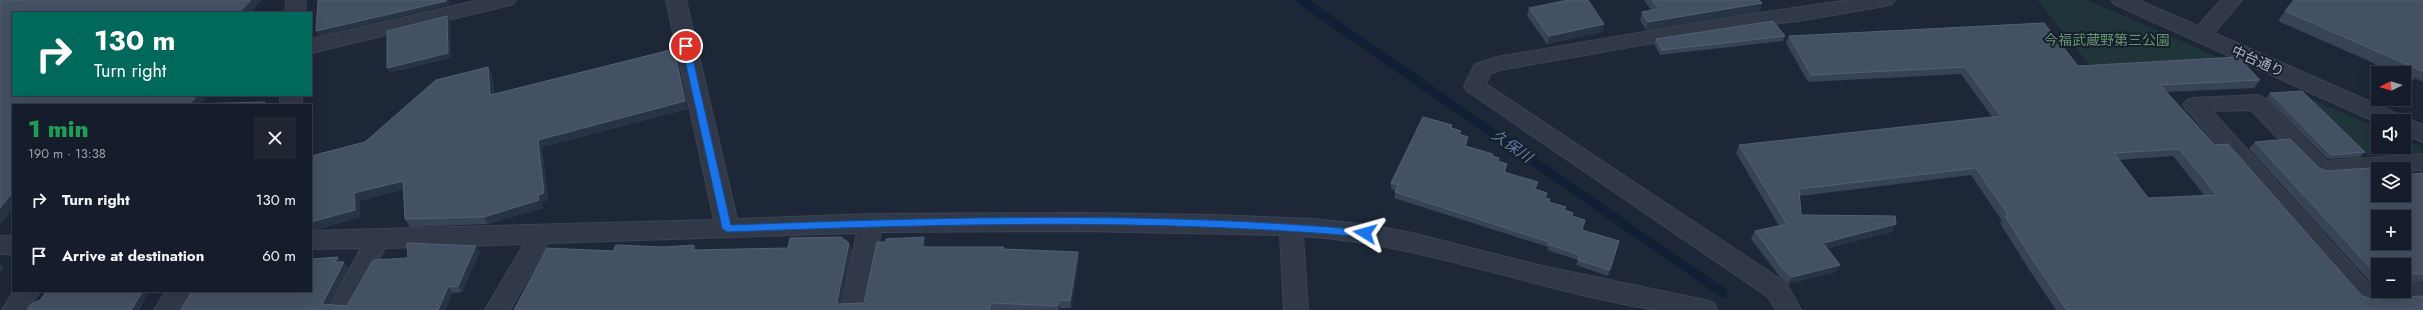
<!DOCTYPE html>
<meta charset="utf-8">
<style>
:root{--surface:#161d2a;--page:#1f2632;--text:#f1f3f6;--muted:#9ea2a8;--line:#353b47}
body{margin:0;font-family:Jost,"Noto Sans JP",sans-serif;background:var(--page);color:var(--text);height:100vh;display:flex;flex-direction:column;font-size:15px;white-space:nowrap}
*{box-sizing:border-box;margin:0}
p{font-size:13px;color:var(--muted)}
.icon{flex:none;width:22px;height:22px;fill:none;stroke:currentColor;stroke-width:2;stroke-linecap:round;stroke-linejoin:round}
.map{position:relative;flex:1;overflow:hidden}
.panel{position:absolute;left:12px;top:104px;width:300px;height:188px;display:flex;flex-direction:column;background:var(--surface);border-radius:0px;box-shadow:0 4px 16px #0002,0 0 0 1px var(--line)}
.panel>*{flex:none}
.guide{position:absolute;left:12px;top:12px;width:300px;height:84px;border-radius:0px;box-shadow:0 4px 16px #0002,0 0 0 1px var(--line);background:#00695c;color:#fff;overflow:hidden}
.needle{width:26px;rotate:265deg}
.tools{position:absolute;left:2371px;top:66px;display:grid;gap:8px}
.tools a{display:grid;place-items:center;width:40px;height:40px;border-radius:0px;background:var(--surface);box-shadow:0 4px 16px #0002,0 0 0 1px var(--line);font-size:20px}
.pin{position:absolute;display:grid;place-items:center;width:34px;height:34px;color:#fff;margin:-17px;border:2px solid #fff;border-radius:50%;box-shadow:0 1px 4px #0007}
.me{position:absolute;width:44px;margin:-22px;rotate:278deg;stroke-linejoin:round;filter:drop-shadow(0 0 3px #0008)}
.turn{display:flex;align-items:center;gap:14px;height:84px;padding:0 16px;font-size:18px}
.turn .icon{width:52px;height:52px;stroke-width:2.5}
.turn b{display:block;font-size:28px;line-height:34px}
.round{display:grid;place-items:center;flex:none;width:42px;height:42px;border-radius:0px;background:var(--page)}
.overview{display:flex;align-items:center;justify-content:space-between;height:68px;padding:0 16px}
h1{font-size:24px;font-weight:800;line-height:30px;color:#1e9e55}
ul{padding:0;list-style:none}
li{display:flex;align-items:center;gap:12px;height:56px;padding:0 16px}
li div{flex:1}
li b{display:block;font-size:15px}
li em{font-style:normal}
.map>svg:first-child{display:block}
.green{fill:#1f3539}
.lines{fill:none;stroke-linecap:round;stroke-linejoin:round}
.stream{stroke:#111e35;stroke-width:9}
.minor-casing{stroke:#3b4352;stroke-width:2}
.minor{fill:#313948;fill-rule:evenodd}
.wall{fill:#384357;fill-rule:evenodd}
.shaded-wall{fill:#283346}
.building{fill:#445063;stroke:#545f73;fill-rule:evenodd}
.route{fill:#1a73e8;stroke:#114b97}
.labels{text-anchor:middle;stroke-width:4;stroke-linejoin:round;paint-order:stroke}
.park-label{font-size:14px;fill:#619770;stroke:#171f2c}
.street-label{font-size:14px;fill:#abb4c6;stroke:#171f2c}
.water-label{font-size:15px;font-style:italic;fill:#607ba8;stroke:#171f2c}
</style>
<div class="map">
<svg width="2423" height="310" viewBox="0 0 2423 310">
<rect width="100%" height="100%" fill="#1d2738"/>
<g class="green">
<polygon points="2037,0 2087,0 2227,61 2094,70"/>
<polygon points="2309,98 2378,128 2378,147 2404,147 2404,139 2421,147 2422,153 2367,156"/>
</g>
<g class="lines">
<polyline class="stream" points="1301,0 1723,293"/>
<g class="minor-casing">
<g id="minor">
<polygon points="286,0 306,0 305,13 285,13"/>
<polygon points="479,0 516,0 513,4 506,6 311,53 311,39"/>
<path d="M 666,0 L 686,0 L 737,219 L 871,214 L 1079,213 L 1213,215 L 1314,219 L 1369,225 L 1412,233 L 1542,266 L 1705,300 L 1714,303 L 1717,310 C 1698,310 1676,310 1657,310 C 1537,291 1424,244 1303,236 L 1308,310 L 1284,310 L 1280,235 L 1079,231 L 881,232 L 865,310 L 841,310 L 857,233 L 548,243 L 510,310 L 485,310 L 524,244 L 385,248 L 352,310 L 328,310 L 361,248 L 311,249 L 311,231 L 714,220 Z"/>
<polygon points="1849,0 1895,0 1892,4 1885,6 1798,21 1732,29 1500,70 1490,74 1486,84 1786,283 1801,310 1776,310 1768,297 1467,91 1464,86 1475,64 1497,57 1732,17"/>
<polygon points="2111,0 2138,0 2198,26 2221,0 2242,0 2214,33 2423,125 2423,142 2404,134 2404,121 2378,123 2114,4"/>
<rect x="280" y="95" width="22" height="10"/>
<polygon points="2256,95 2263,97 2326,161 2423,154 2423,170 2404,171 2404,169 2378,169 2378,173 2321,177 2313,175 2251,110 2212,111 2370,285 2378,284 2378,291 2404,291 2404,283 2423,281 2423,301 2364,305 2355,302 2183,105 2187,100 2194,98"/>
<rect x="0" y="236" width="13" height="18"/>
<polygon points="14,291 40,291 28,310 2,310"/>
<polygon points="166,291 191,291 179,310 154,310"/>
</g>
</g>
<use href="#minor" class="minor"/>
</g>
<g class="wall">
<polygon points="1644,0 1759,0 1762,3 1759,12 1646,30 1640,20 1642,12 1651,10"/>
<polygon points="2423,0 2423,82 2415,78 2413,81 2404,77 2404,73 2396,73 2278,21 2285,11"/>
<polygon points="1529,8 1604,24 1602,32 1547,44 1527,16"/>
<polygon points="1785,36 1783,41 1660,55 1654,44 1656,39"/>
<path d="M 1789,36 L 2078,66 L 2260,80 L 2254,88 L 2166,92 L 2215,145 L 2362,296 L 2372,299 L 2423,310 L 2056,310 L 2028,268 L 2000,223 L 2002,221 L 1971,175 L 1800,196 L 1801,215 L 1896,224 L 1892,232 L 1827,248 L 1840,265 L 1836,272 L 1788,284 L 1780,277 L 1751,239 L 1755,231 L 1779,226 L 1736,153 L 1739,145 L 1992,117 L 1961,74 L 1808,82 L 1786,43 ZM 2173,156 L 2205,196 L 2148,198 L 2119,160 Z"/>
<polygon points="676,56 688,109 542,147 548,200 542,202 543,208 488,224 410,227 405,219 404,189 360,201 360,217 311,231 365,142 488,67 492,75 494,94"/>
<polygon points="2270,93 2365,152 2360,157 2327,159 2266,98"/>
<polygon points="1452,125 1452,128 1460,134 1468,137 1466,146 1493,154 1492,156 1506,170 1505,172 1536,189 1547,193 1546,198 1549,202 1565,210 1572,216 1582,230 1619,241 1608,276 1576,265 1578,260 1547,250 1548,247 1394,198 1396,190 1391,189 1391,183"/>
<polygon points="2255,142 2319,168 2378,195 2423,173 2423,281 2410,281 2404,288 2404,265 2378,265 2378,283 2371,283 2249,149"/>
<polygon points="924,237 925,247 1078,252 1079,260 1071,308 1060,308 1059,310 514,310 613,251 694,245 697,250 852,251 841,304 864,303 886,242"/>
<polygon points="480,252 462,292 452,293 445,310 181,310 338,257 341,262 349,268 329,305 347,306 408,258"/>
</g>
<g class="shaded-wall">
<polygon points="251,0 262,0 251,13 239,13"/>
<polygon points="446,0 449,0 449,5 319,36 316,31"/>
<polygon points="1762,3 1759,12 1646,30 1648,22"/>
<polygon points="447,16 450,21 451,58 390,73 387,68"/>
<polygon points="1604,24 1602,32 1547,44 1549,36"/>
<polygon points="674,49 676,56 688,109 542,147 548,200 542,202 543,208 488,224 484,217 538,195 538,140"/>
<polygon points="488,67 492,75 494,103 490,95"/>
<polygon points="197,95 208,95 201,105 190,104"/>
<polygon points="265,102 267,105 263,105"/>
<polygon points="403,181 408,188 360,201 360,217 311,231 311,222 354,193"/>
<polygon points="13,192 13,209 1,225 0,224 0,208"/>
<polygon points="1896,224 1892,232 1819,251 1823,243"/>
<polygon points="924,237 926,245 924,254 922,247"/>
<polygon points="849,243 852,251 840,310 837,302"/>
<polygon points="694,245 698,252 693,250"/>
<polygon points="476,246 480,252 462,292 458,286"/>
<polygon points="1078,252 1079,260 1071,308 1070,301"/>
<polygon points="338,257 342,263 335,262"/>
<polygon points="344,262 349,268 327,310 322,304"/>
<polygon points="0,263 4,267 0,273"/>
<polygon points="1840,265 1836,272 1788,284 1792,277"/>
<polygon points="448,287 452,293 445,310 438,310"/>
<polygon points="143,291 150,291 139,310 131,310"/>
<polygon points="1059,300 1060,308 1059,310 1058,310 1058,306"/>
<polygon points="991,303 992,310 990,310"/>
</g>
<g class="building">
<polygon points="0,0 251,0 239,13 13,13 13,95 197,95 190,104 265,102 263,105 13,105 13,192 0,208"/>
<polygon points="318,0 446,0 446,1 316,31"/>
<polygon points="1568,0 1588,0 1604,24 1549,36 1529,8"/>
<polygon points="1652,0 1759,0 1762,3 1648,22 1642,12 1659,9"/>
<polygon points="2294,0 2423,0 2423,68 2422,71 2285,11"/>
<polygon points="447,16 448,53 387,68 387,31"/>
<polygon points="1773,21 1785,36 1662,50 1656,39"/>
<path d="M 2044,23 L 2078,66 L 2238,57 L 2260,80 L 2160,85 L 2215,145 L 2228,144 L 2362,296 L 2372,299 L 2423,296 L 2423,310 L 2067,310 L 2033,260 L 2005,216 L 2009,216 L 1976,168 L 1799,189 L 1801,215 L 1895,216 L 1896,224 L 1823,243 L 1840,265 L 1792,277 L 1783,269 L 1755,231 L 1787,224 L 1739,145 L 2001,116 L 1965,67 L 1811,75 L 1789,36 ZM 2179,149 L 2217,195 L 2148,198 L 2114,153 Z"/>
<polygon points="674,49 685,101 538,140 544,193 538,195 539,200 484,217 405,219 403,181 354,193 355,210 311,222 311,156 365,142 436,80 488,67 490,95"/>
<polygon points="2302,91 2365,152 2331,155 2270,93"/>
<polygon points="1423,117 1452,125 1451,128 1461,131 1459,134 1468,137 1465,146 1493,154 1492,156 1499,158 1498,161 1507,164 1504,172 1538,182 1535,189 1547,193 1545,198 1550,199 1549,202 1566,207 1564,210 1573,213 1572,216 1585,220 1582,230 1619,241 1610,270 1578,260 1580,255 1548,244 1549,242 1395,192 1398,185 1391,183"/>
<path d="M 2290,139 L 2319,168 L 2327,171 L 2385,167 L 2387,169 L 2378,169 L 2378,195 L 2404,195 L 2404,175 L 2423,173 L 2423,274 L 2412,274 L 2410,282 L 2404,282 L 2404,265 L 2378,265 L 2378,276 L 2255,142 ZM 2378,217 L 2404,217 L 2404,243 L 2378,243 Z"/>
<polygon points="841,237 849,243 837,302 838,304 864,303 877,242 886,242 886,239 924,237 922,247 1004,247 1003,249 1078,252 1070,301 1059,300 1058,306 991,303 990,310 514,310 547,248 613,251 616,245 665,247 694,245 693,250 788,248 790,238"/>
<polygon points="407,243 476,246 458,286 448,287 438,310 181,310 192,291 311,291 311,259 338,257 335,262 344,262 322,304 347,306 373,260 408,258"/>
<polygon points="47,291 143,291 131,310 27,310 31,304 40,300"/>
</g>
<path class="route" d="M 686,43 L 690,46 L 731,225 C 942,217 1155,211 1365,230 L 1370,233 L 1365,237 C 1154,218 939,224 727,232 L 722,228 L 682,46 Z"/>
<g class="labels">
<g class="park-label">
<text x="2107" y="45">今福武蔵野第三公園</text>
</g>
<g class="street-label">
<text transform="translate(2258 61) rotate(24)" y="5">中台通り</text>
</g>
<g class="water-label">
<text transform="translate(1512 146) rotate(35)" y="5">久保川</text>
</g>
</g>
</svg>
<div class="tools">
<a><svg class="needle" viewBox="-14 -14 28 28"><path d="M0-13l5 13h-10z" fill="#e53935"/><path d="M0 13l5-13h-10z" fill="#9ea2a8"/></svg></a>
<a><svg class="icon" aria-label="sound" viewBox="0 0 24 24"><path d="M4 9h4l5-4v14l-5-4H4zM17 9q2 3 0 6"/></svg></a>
<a><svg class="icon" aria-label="layers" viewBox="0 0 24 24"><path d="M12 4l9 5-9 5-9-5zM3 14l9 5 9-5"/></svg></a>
<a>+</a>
<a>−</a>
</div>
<div class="pin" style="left:686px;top:46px;background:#d93025"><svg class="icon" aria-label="arrive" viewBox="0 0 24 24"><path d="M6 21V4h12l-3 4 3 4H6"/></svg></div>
<svg class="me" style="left:1365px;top:233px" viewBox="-20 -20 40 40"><path d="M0-17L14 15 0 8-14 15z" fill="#1a73e8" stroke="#fff" stroke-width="4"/></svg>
<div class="guide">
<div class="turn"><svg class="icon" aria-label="right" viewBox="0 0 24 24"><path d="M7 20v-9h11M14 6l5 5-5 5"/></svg><div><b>130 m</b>Turn right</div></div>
</div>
<section class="panel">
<div class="overview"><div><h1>1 min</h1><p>190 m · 13:38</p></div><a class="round"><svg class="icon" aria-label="close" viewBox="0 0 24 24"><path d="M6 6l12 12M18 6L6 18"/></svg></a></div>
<ul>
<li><svg class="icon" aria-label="right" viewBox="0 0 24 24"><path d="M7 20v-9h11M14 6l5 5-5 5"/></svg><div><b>Turn right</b></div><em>130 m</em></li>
<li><svg class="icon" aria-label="arrive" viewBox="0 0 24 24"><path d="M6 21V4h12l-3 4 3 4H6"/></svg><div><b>Arrive at destination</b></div><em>60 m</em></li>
</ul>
</section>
</div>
